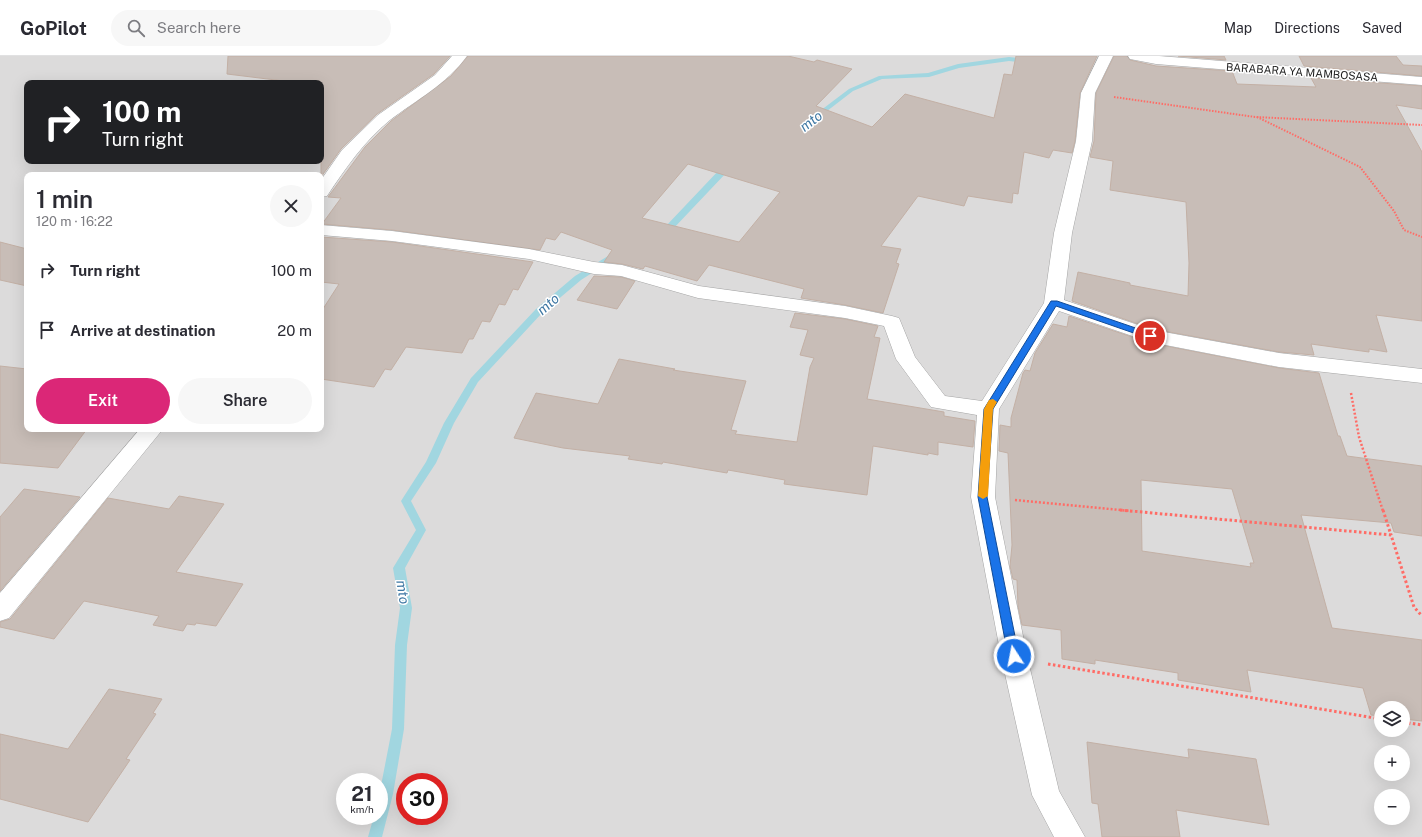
<!DOCTYPE html>
<meta charset="utf-8">
<style>
:root{--surface:#fff;--page:#f7f7f7;--text:#2b2b33;--muted:#7c7c81;--line:#e1e1e2;--accent:#db2777}
body{margin:0;font-family:"Public Sans",sans-serif;background:var(--page);color:var(--text);height:100vh;display:flex;flex-direction:column;font-size:15px;white-space:nowrap}
*{box-sizing:border-box;margin:0}
p{font-size:13px;color:var(--muted)}
.icon{flex:none;width:22px;height:22px;fill:none;stroke:currentColor;stroke-width:2;stroke-linecap:round;stroke-linejoin:round}
.map{position:relative;flex:1;overflow:hidden}
.drawer{position:absolute;left:24px;top:116px;width:300px;height:260px;display:flex;flex-direction:column;background:var(--surface);border-radius:8px;box-shadow:0 4px 16px #0002}
.drawer>*{flex:none}
.guide{position:absolute;left:24px;top:24px;width:300px;height:84px;border-radius:8px;box-shadow:0 4px 16px #0002;background:#202124;color:#fff;overflow:hidden}
.controls{position:absolute;left:1374px;top:645px;display:grid;gap:8px}
.controls a{display:grid;place-items:center;width:36px;height:36px;border-radius:50%;background:var(--surface);box-shadow:0 4px 16px #0002;font-size:20px}
.speed{position:absolute;left:336px;top:717px;display:flex;gap:8px;font-size:20px;font-weight:700;text-align:center}
.speed>*{display:grid;place-content:center;width:52px;height:52px;border-radius:50%;background:var(--surface);box-shadow:0 4px 16px #0002;line-height:1}
.speed small{font-size:10px;font-weight:400}
.speed .limit{border:6px solid #d22;background:#fff;color:#111}
.pin{position:absolute;display:grid;place-items:center;width:34px;height:34px;color:#fff;margin:-17px;border:2px solid #fff;border-radius:50%;box-shadow:0 1px 4px #0007}
.me{position:absolute;width:44px;margin:-22px;rotate:349deg;stroke-linejoin:round;filter:drop-shadow(0 0 3px #0008)}
.turn{display:flex;align-items:center;gap:14px;height:84px;padding:0 12px;font-size:18px}
.turn .icon{width:52px;height:52px;stroke-width:2.5}
.turn b{display:block;font-size:28px;line-height:34px}
.round{display:grid;place-items:center;flex:none;width:42px;height:42px;border-radius:21px;background:var(--page)}
.summary{display:flex;align-items:center;justify-content:space-between;height:68px;padding:0 12px}
h1{font-size:24px;font-weight:600;line-height:30px}
.primary-button{display:flex;gap:8px;margin-top:auto;padding:8px 12px}
.primary-button a{flex:1;height:46px;border-radius:24px;background:var(--accent);color:#fff;font-size:16px;font-weight:600;line-height:46px;text-align:center}
.primary-button a+a{background:var(--page);color:var(--text)}
ul{padding:0;list-style:none}
li{display:flex;align-items:center;gap:12px;height:60px;padding:0 12px}
li div{flex:1}
li b{display:block;font-size:15px}
li em{font-style:normal}
header{display:flex;align-items:center;gap:24px;box-sizing:border-box;height:56px;padding:0 20px;background:var(--surface);border-bottom:1px solid var(--line)}
header strong{font-size:19px}
nav{display:flex;gap:22px;margin-inline-start:auto;font-size:14px}
.search{width:280px;height:36px;background:var(--page);display:flex;align-items:center;gap:10px;box-sizing:border-box;padding:0 14px;border-radius:22px;color:var(--muted);font-size:15px}
.map>svg:first-child{display:block}
.residential{fill:#dcdbdb;fill-rule:evenodd}
.lines{fill:none;stroke-linecap:round;stroke-linejoin:round}
.stream{fill:#a1d6e0;fill-rule:evenodd}
.building{fill:#c8bdb7;stroke:#c3b0a5;fill-rule:evenodd}
.minor-casing{stroke:#a5a5a5;stroke-width:1}
.tertiary-casing{stroke:#a5a5a5;stroke-width:1}
.path-far2{stroke:#ff6c66;stroke-width:2;stroke-dasharray:1.5 1.5;stroke-linecap:butt}
.path-far1{stroke:#ff6c66;stroke-width:2.5;stroke-dasharray:2 2;stroke-linecap:butt}
.path{stroke:#ff6c66;stroke-width:3;stroke-dasharray:2.5 2.5;stroke-linecap:butt}
.minor{fill:#fff;fill-rule:evenodd}
.tertiary{fill:#fff;fill-rule:evenodd}
.route{fill:#1a73e8;stroke:#114b97}
.slow{fill:#f59e0b}
.labels{text-anchor:middle;stroke-width:3;stroke-linejoin:round;paint-order:stroke}
.far-street-label{font-size:11px;fill:#1e1e1e;stroke:#fff}
.water-label{font-size:14px;font-style:italic;fill:#3f78a4;stroke:#fff}
</style>
<header>
<strong>GoPilot</strong>
<div class="search"><svg class="icon" aria-label="search" viewBox="0 0 24 24"><circle cx="10" cy="10" r="6"/><path d="M15 15l6 6"/></svg>Search here</div>
<nav><a>Map</a><a>Directions</a><a>Saved</a></nav>
</header>
<div class="map">
<svg width="1422" height="781" viewBox="0 0 1422 781">
<rect width="100%" height="100%" fill="#f0ebe4"/>
<path class="residential" d="M 0,0 L 1422,0 L 1422,781 L 0,781 ZM 27,27 L 321,27 L 321,105 L 27,105 ZM 27,119 L 321,119 L 321,373 L 27,373 ZM 1381,652 L 1403,652 L 1403,674 L 1381,674 ZM 1381,696 L 1403,696 L 1403,718 L 1381,718 ZM 345,726 L 379,726 L 379,760 L 345,760 ZM 405,726 L 439,726 L 439,760 L 405,760 ZM 1381,740 L 1403,740 L 1403,762 L 1381,762 Z"/>
<g class="lines">
<g class="stream">
<polygon points="1009,1 1028,3 1031,5 1028,7 1009,5 959,12 929,21 882,23 853,35 818,62 812,61 849,33 879,20 928,17 958,8"/>
<polygon points="732,109 736,111 727,116 672,174 664,179 658,179 658,175 666,170 721,112"/>
<polygon points="613,197 616,197 620,199 581,224 542,257 478,326 454,367 436,407 411,445 426,474 405,512 412,552 407,589 404,673 393,738 382,781 368,781 374,760 379,760 379,740 392,673 395,589 400,552 393,512 416,474 401,445 426,406 444,367 471,322 536,253 575,220"/>
</g>
</g>
<g class="building">
<polygon points="228,0 450,0 434,18 377,58 341,93 321,121 321,27 300,27 227,18"/>
<path d="M 468,0 L 788,0 L 814,6 L 817,4 L 852,13 L 816,50 L 872,71 L 905,38 L 994,62 L 1004,18 L 1012,19 L 1016,0 L 1097,0 L 1080,37 L 1075,85 L 1072,97 L 1053,94 L 1049,102 L 1024,96 L 1018,138 L 1013,137 L 1012,147 L 968,140 L 964,150 L 918,140 L 881,190 L 901,193 L 896,207 L 899,208 L 883,257 L 845,249 L 801,242 L 804,233 L 709,209 L 697,225 L 645,210 L 643,213 L 622,208 L 604,206 L 612,194 L 561,176 L 555,184 L 546,182 L 540,194 L 392,174 L 322,168 L 341,142 L 328,141 L 365,91 L 391,65 L 451,20 ZM 688,108 L 780,136 L 739,186 L 642,162 Z"/>
<polygon points="1114,0 1127,0 1130,4 1156,10 1232,15 1237,28 1316,31 1311,22 1422,30 1422,53 1396,49 1422,96 1422,265 1376,259 1387,296 1369,293 1369,296 1311,288 1314,299 1279,296 1153,273 1072,245 1078,216 1130,227 1130,229 1188,240 1189,207 1186,146 1110,134 1113,105 1090,101 1094,85 1096,37"/>
<polygon points="1178,0 1224,0 1226,4"/>
<polygon points="1299,0 1396,0 1403,9 1422,10 1422,20 1304,10"/>
<polygon points="321,181 392,186 533,206 518,234 513,233 505,249 499,248 490,266 482,265 473,283 469,283 462,297 406,291 391,314 385,313 374,331 321,323 321,256 339,228 321,226"/>
<polygon points="0,186 27,193 27,230 0,224"/>
<polygon points="594,220 621,221 635,225 617,253 577,244"/>
<polygon points="795,257 845,263 878,270 874,281 880,282 867,343 944,356 944,360 975,365 973,391 938,386 938,399 928,397 928,399 873,390 867,439 784,428 785,424 728,414 727,417 663,406 662,408 628,403 630,400 563,392 514,382 536,337 598,348 619,303 675,313 673,314 746,325 731,374 737,375 735,378 797,386 810,311 814,302 800,299 808,274 790,271"/>
<path d="M 1069,260 L 1150,287 L 1279,312 L 1319,317 L 1338,380 L 1340,380 L 1347,400 L 1422,410 L 1422,480 L 1394,476 L 1391,467 L 1301,459 L 1332,572 L 1422,584 L 1422,665 L 1403,663 L 1403,652 L 1381,652 L 1381,660 L 1371,659 L 1363,632 L 1247,614 L 1251,636 L 1178,624 L 1178,617 L 1095,604 L 1095,608 L 1062,603 L 1061,574 L 1022,569 L 1018,550 L 1017,524 L 1013,523 L 1010,510 L 1012,489 L 1008,397 L 999,395 L 1000,369 L 1011,371 L 1011,362 L 1023,317 L 1025,314 L 1030,315 L 1035,297 L 1053,268 L 1067,271 ZM 1141,424 L 1232,433 L 1254,507 L 1250,507 L 1251,511 L 1142,495 Z"/>
<polygon points="0,310 27,313 27,373 87,373 58,412 0,407"/>
<polygon points="24,433 80,441 0,535 0,461"/>
<polygon points="179,440 224,448 176,516 243,528 216,570 196,567 195,569 187,568 183,575 153,569 159,560 84,545 54,583 0,571 0,566 10,563 108,442 169,453"/>
<polygon points="109,633 162,643 153,657 156,658 126,703 130,704 88,766 0,743 0,678 68,693"/>
<polygon points="1087,686 1189,702 1188,693 1256,703 1269,769 1176,754 1180,781 1102,781 1098,748 1092,747"/>
</g>
<g class="lines">
<g class="minor-casing">
<g id="minor">
<path d="M 452,0 L 467,0 C 447,28 416,44 390,64 C 364,85 345,113 327,140 L 321,141 L 321,124 L 342,94 L 378,59 L 435,19 Z"/>
<polygon points="1099,0 1113,0 1095,37 1092,85 1072,177 1064,244 1153,274 1279,297 1422,313 1422,327 1279,311 1150,286 1059,255 999,353 995,441 1027,600 1059,735 1085,781 1054,781 1032,739 1001,600 971,441 977,359 931,351 896,303 884,270 845,262 698,242 621,220 594,218 529,203 392,185 321,179 321,169 392,175 529,193 594,206 622,209 699,230 845,250 892,260 899,262 915,301 945,340 982,345 1044,247 1054,177 1076,85 1081,37"/>
<polygon points="140,373 163,373 9,562 0,565 0,537"/>
</g>
</g>
<g class="tertiary-casing">
<polygon id="tertiary" points="1128,0 1159,0 1422,21 1422,29 1156,8 1130,3"/>
</g>
<g class="path-far2">
<polyline points="1114,41 1255,61 1422,69"/>
<polyline points="1257,61 1360,111 1394,155 1404,174 1422,181"/>
</g>
<g class="path-far1">
<polyline points="1351,337 1359,381 1383,455"/>
<polyline points="1015,444 1131,455"/>
</g>
<g class="path">
<polyline points="1120,454 1391,479 1414,551 1422,560"/>
<polyline points="1383,454 1391,479"/>
<polyline points="1048,608 1381,663"/>
<polyline points="1403,666 1422,669"/>
</g>
<use href="#minor" class="minor"/>
<use href="#tertiary" class="tertiary"/>
</g>
<polygon class="route" points="1051,245 1057,245 1153,278 1154,280 1150,282 1148,282 1056,250 993,353 987,441 1019,600 1018,603 1014,605 1010,603 1008,600 978,441 984,353"/>
<polygon class="slow" points="993,343 997,346 993,353 988,440 983,443 978,440 984,353 989,344"/>
<g class="labels">
<g class="far-street-label">
<text transform="translate(1302 16) rotate(4)" y="4">BARABARA YA MAMBOSASA</text>
</g>
<g class="water-label">
<text transform="translate(811 65) rotate(-38)" y="5">mto</text>
<text transform="translate(548 248) rotate(-41)" y="5">mto</text>
<text transform="translate(403 536) rotate(81)" y="5">mto</text>
</g>
</g>
</svg>
<div class="controls">
<a><svg class="icon" aria-label="layers" viewBox="0 0 24 24"><path d="M12 4l9 5-9 5-9-5zM3 14l9 5 9-5"/></svg></a>
<a>+</a>
<a>−</a>
</div>
<div class="speed"><div>21<small>km/h</small></div><div class="limit">30</div></div>
<div class="pin" style="left:1150px;top:280px;background:#d93025"><svg class="icon" aria-label="arrive" viewBox="0 0 24 24"><path d="M6 21V4h12l-3 4 3 4H6"/></svg></div>
<svg class="me" style="left:1014px;top:600px" viewBox="-20 -20 40 40"><circle r="17" fill="#1a73e8" stroke="#fff" stroke-width="3"/><path d="M0-11L8 9 0 5-8 9z" fill="#fff"/></svg>
<div class="guide">
<div class="turn"><svg class="icon" aria-label="right" viewBox="0 0 24 24"><path d="M7 20v-9h11M14 6l5 5-5 5"/></svg><div><b>100 m</b>Turn right</div></div>
</div>
<section class="drawer">
<div class="summary"><div><h1>1 min</h1><p>120 m · 16:22</p></div><a class="round"><svg class="icon" aria-label="close" viewBox="0 0 24 24"><path d="M6 6l12 12M18 6L6 18"/></svg></a></div>
<ul>
<li><svg class="icon" aria-label="right" viewBox="0 0 24 24"><path d="M7 20v-9h11M14 6l5 5-5 5"/></svg><div><b>Turn right</b></div><em>100 m</em></li>
<li><svg class="icon" aria-label="arrive" viewBox="0 0 24 24"><path d="M6 21V4h12l-3 4 3 4H6"/></svg><div><b>Arrive at destination</b></div><em>20 m</em></li>
</ul>
<div class="primary-button"><a>Exit</a><a>Share</a></div>
</section>
</div>
